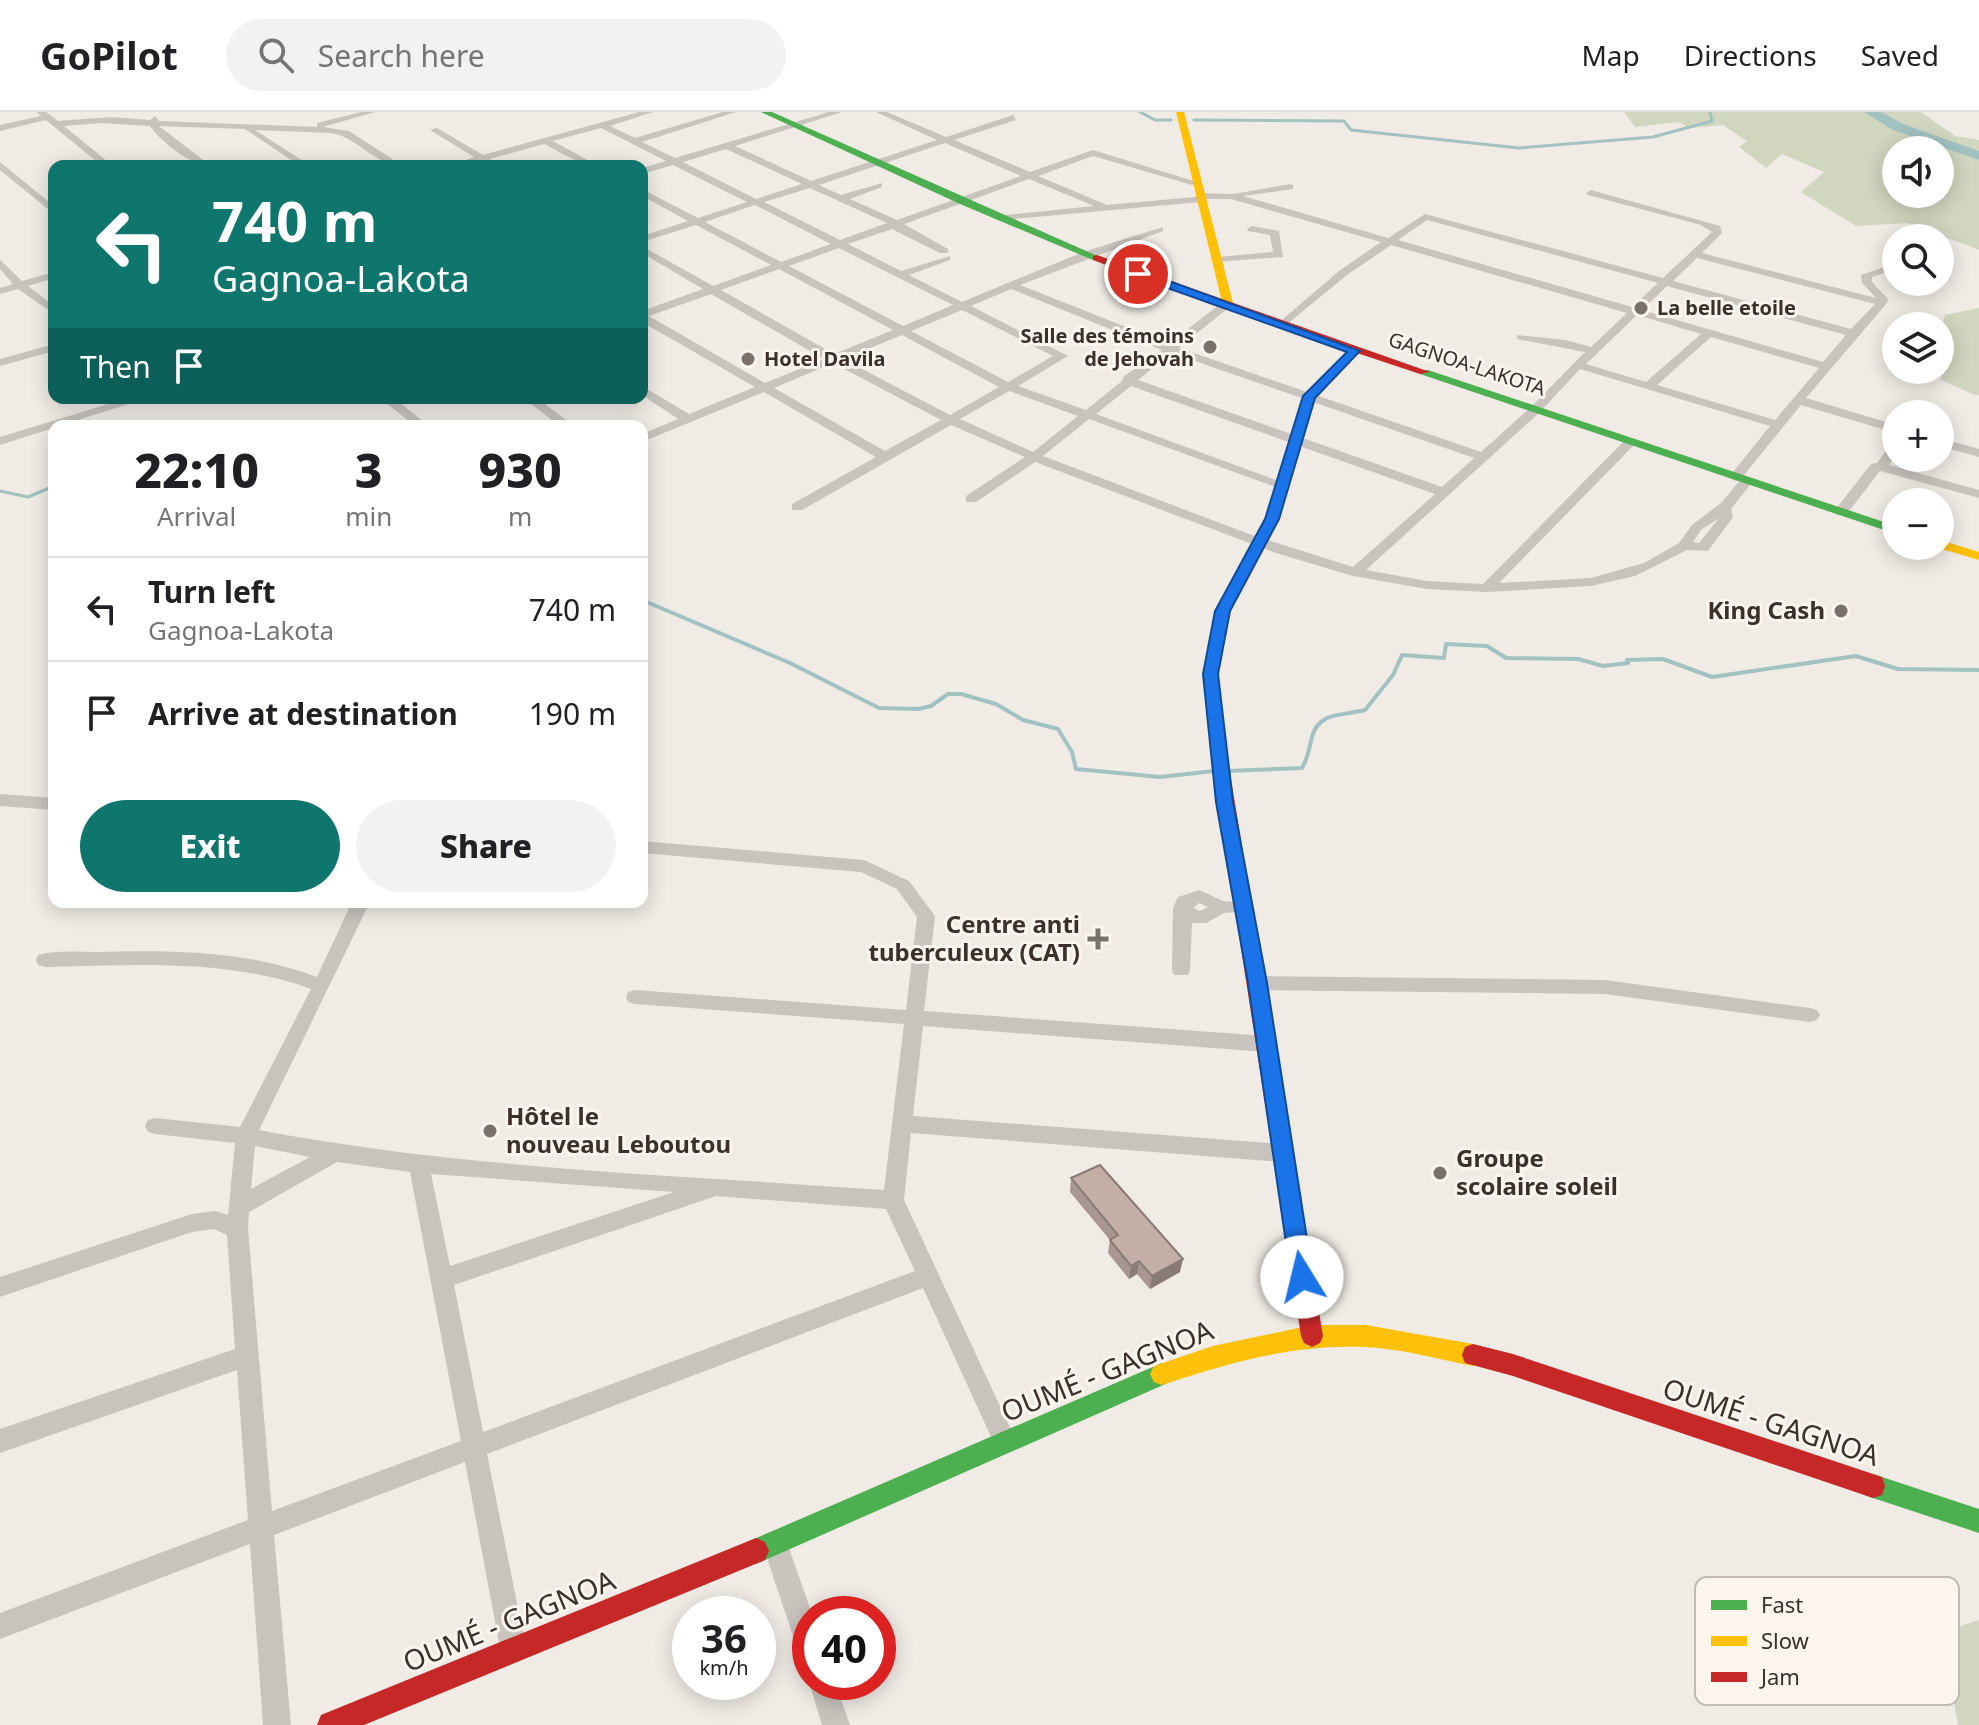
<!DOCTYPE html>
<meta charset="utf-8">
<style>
:root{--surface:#fff;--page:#f2f2f2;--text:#202124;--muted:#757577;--line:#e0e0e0;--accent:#0f766e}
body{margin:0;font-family:"Noto Sans",sans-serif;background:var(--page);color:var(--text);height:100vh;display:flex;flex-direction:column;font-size:30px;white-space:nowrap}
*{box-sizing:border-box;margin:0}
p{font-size:26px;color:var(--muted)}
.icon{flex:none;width:44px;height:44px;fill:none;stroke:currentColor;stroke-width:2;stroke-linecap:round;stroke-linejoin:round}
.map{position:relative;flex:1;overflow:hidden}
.sheet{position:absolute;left:48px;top:308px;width:600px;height:488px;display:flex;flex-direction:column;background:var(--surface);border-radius:16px;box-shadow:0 4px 20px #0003}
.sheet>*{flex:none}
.banner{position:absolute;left:48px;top:48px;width:600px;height:244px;border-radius:16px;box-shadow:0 4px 20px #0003;background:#0f766e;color:#fff;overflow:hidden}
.fabs{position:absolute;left:1882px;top:24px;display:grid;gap:16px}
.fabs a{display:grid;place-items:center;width:72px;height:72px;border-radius:50%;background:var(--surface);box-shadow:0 4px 20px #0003;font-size:40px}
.speed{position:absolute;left:672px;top:1484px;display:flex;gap:16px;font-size:40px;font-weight:700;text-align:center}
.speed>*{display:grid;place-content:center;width:104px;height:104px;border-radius:50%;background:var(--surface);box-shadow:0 4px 20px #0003;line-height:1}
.speed small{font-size:20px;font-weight:400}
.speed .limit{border:12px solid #d22;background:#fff;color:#111}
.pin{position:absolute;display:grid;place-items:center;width:68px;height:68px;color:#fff;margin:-34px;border:4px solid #fff;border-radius:50%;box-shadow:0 2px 8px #0007}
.me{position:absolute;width:88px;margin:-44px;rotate:351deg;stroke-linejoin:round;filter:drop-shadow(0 0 6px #0008)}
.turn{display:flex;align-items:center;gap:28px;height:168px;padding:0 32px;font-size:36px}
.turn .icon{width:104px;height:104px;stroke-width:2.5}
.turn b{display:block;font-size:56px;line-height:68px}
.then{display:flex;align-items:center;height:76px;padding:0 32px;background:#0003;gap:16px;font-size:30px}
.eta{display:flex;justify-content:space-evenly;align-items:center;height:136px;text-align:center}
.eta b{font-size:48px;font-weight:800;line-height:56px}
.button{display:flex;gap:16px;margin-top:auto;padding:16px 32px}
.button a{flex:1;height:92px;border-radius:48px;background:var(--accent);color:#fff;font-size:32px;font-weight:800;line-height:92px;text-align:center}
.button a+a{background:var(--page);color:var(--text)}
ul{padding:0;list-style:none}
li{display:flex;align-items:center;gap:24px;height:104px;padding:0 32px;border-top:2px solid var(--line)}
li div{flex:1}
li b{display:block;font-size:30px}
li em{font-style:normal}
header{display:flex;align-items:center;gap:48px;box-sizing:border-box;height:112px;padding:0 40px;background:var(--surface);border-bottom:2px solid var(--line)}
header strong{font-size:38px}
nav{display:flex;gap:44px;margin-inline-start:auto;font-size:28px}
.search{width:560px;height:72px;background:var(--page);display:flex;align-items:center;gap:20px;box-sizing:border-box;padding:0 28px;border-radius:44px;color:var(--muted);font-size:30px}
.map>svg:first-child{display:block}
.green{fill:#d1d6bf;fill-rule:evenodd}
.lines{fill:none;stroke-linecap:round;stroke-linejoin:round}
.stream-far1{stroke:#a1c2c1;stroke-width:3}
.stream{stroke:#a1c2c1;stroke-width:4}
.river{fill:#a1c2c1;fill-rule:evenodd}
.street{fill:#c9c3be;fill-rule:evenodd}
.fast{fill:#4caf50;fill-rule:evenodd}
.slow{fill:#ffc107;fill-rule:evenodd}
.jam{fill:#c62828;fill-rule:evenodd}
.wall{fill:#a89690}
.shaded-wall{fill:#887a75}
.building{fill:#c3afa7;stroke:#887a75;stroke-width:2}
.route{fill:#1a73e8;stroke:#114b97;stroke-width:2}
.poi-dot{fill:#7a716c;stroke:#fbf5ee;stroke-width:3}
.labels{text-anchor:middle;stroke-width:6;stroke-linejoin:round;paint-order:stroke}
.far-poi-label{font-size:20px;font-weight:bold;fill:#3b302b;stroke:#fbf5ee;text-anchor:start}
.far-street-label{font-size:20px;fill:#3b302b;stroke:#fbf5ee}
.poi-label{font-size:24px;font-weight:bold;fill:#3b302b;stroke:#fbf5ee;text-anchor:end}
.near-street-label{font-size:28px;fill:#3b302b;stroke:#fbf5ee}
.key{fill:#fbf5ee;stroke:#c1bab4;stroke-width:2}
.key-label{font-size:22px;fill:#3b302b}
</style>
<header>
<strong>GoPilot</strong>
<div class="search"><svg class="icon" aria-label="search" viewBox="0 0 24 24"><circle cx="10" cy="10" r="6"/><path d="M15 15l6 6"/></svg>Search here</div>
<nav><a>Map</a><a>Directions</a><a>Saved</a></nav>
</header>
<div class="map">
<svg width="1979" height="1613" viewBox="0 0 1979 1613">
<rect width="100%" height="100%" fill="#f0ebe5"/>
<g class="green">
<path d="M 1624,0 L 1921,0 L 1955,24 L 1979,28 L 1979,138 L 1908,111 L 1856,114 L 1801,80 L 1824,60 L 1782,42 L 1766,56 L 1739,35 L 1747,29 L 1723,13 L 1690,16 L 1678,10 L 1635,15 ZM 1896,38 L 1940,38 L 1940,82 L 1896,82 Z"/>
<polygon points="1979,196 1979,283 1975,283 1941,268 1940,222 1945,203"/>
<polygon points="1979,1508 1979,1613 1958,1613 1942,1520"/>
</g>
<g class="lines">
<g class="stream-far1">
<polyline points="1140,0 1155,8 1171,8"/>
<polyline points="1194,8 1344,9 1351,18 1519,36 1653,25 1712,9 1710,0"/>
<polyline points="0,379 28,385 54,374"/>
</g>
<g class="stream">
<polyline points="642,488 790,551 879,596 918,597 931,594 948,582 961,582 996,592 1023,608 1058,617 1072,640 1076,657 1160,665 1214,659"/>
<path d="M 1228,659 L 1302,656 C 1308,646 1309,636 1312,625 C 1319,599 1343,604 1365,598 L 1393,563 L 1402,543 L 1444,546 L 1446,532 L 1487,534 L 1506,546 L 1578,547 L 1603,554 L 1628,551 L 1627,548 L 1663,547 L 1712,565 L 1856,544 L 1898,557 L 1979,558"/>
</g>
<polygon class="river" points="1864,0 1881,0 1903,12 1979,39 1979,48 1893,18"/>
<g class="street">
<path d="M 37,0 L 46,0 L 58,9 L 111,5 L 150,8 L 155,4 L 159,9 L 317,15 L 317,11 L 361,0 L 375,0 L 323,15 L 349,19 L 403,54 C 376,54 358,26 332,21 L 255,18 L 311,54 L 300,54 L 245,17 L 159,14 L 211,54 C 191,54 161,30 150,14 L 101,11 L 64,14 L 113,54 L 102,54 L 46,8 L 0,19 L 0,13 L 41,4 Z"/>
<path d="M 639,0 L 653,0 L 610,14 L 635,26 L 723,0 L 736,0 L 642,30 L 675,46 L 829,0 L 842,0 L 735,34 L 811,69 L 937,28 L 876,0 L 887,0 L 946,25 L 1013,3 L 1016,8 L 954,28 L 1030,60 L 1093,38 L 1200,71 L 1192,73 L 1093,44 L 1038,64 L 1107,93 L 1195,85 L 1200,81 L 1233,82 L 1290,72 L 1293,73 L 1293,77 L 1243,84 L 1388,126 L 1425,102 L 1663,166 L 1712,120 L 1701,113 L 1588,83 L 1586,81 L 1591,78 L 1720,114 L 1722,121 L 1702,141 L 1876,186 L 1862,171 L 1861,163 L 1896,151 L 1896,157 L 1872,165 L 1872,170 L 1888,187 L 1887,191 L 1806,286 L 1896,313 L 1896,321 L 1801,293 L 1740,368 L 1735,369 L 1729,365 L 1770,314 L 1580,257 L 1539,301 L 1366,458 L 1427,469 L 1483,472 L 1626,327 L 1634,327 L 1634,333 L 1499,471 L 1591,466 L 1644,451 L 1679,431 L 1692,413 L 1721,391 L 1742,366 L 1753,369 L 1731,397 L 1733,405 L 1708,439 L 1687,438 L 1635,464 L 1591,474 L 1487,480 L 1427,477 L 1353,464 L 1276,441 L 1035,350 L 976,390 L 966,390 L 966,384 L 1025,345 L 951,313 L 802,398 L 792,398 L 792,392 L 876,345 L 764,280 L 642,330 L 642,322 L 678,307 L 642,283 L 642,274 L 689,302 L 755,275 L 642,210 L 642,199 L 703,177 L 642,141 L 642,134 L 713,174 L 771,153 L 696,113 L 642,130 L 642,124 L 688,109 L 642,84 L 642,77 L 698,106 L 747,90 L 673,53 L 642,62 L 642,56 L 666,49 L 601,16 L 553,29 L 598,54 L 586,54 L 544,32 L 490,47 L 492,49 L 487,52 L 481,49 L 449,54 L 474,45 L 430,18 L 437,16 L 483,43 ZM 945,31 L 1021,64 L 897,108 L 850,87 L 882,75 L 882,71 L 841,83 L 819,73 ZM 726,37 L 802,72 L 756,87 L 683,50 ZM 1029,67 L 1094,94 L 1006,103 L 1001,106 L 1002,108 L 1200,90 L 1205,87 L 1231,87 L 1381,130 L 1339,159 L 1277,212 L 1275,214 L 1281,217 L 1347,163 L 1391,133 L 1627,201 L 1591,235 L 1566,228 L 1517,223 L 1517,227 L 1585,240 L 1531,295 L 1481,340 L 1179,236 L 1228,196 L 1228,192 L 1220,192 L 1169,232 L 1020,173 L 1163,119 L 1163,115 L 1083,140 L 962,190 L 909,163 L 950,148 L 950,144 L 901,159 L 848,132 L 892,117 L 940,141 L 948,141 L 948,137 L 904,112 ZM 810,76 L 887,111 L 840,128 L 764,90 ZM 755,93 L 831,132 L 781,150 L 705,110 ZM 1427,108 L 1658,171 L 1632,195 L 1398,128 ZM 839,136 L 953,193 L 903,214 L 789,154 ZM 1697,146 L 1875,192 L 1851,217 L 1673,169 ZM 779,157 L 893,218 L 834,242 L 721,178 ZM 1667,174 L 1846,223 L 1823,250 L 1642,198 ZM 1011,177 L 1162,238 L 1123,265 L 1122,269 L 1086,298 L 1018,274 L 1068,244 L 971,194 ZM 711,182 L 824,247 L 765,271 L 649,204 ZM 962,198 L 1053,244 L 1008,270 L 911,219 ZM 1637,203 L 1701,222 L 1646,270 L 1586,252 ZM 902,223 L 999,275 L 950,303 L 843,247 ZM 1711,225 L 1819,256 L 1775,308 L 1657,273 ZM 1172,241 L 1474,346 L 1442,375 L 1138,268 ZM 833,251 L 941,308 L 885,339 L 774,276 ZM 1131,274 L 1435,382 L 1353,455 L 1249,422 L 1043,344 L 1089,307 L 1278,376 L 1290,373 L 1096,302 ZM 1009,279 L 1078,304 L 1033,340 L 960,307 ZM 1719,406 L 1699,431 L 1693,430 L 1701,418 Z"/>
<polygon points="0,50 54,94 54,102 0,58"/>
<polygon points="1252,114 1279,119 1283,145 1214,150 1214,146 1218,145 1273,140 1270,123 1248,119 1247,117"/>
<polygon points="0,148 22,169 54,160 54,166 28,174 54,194 54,202 18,177 0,182 0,176 13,172 0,157"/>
<polygon points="54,232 54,239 0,254 0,247"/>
<polygon points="128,286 147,286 0,333 0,325"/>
<polygon points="380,286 394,286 429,314 415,314"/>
<polygon points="523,286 537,286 574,314 560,314"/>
<polygon points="1940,326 1979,337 1979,345 1940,334"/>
<polygon points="1896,330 1896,343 1889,353 1979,378 1979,386 1880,359 1846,403 1836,403 1836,397 1871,352 1877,351 1892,331"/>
<polygon points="0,682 54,686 54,698 0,694"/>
<path d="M 642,729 L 864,748 L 909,769 L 935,804 L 924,899 L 1266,924 L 1273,927 L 1276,932 L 1273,937 L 1266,940 L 923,914 L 913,1004 L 1282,1032 L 1289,1035 L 1292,1041 L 1289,1047 L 1282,1050 L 911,1021 L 904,1088 L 1013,1322 L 1017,1330 L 1013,1338 L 1005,1342 L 997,1338 L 923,1176 L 487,1342 L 526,1536 L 522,1545 L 513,1549 L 504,1545 L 500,1536 L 465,1350 L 274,1423 L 291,1613 L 263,1613 L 250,1432 L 0,1527 L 0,1501 L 248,1408 L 237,1258 L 0,1341 L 0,1317 L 235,1237 L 227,1123 L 214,1117 L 192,1120 L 0,1185 L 0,1165 L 192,1102 L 215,1099 L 228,1103 L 235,1031 L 155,1022 L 148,1020 L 145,1014 L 148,1008 L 155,1006 L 240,1015 L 311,877 C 226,846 134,853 45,855 L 38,853 L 36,848 L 38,843 C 56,838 77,840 95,840 C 170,838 246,838 317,865 L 352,790 L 370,790 L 259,1018 C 464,1057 676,1063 884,1078 L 904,912 L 635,892 L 628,890 L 626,885 L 628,880 L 635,878 L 906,898 L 917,805 L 897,777 L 861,760 L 642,741 ZM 255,1034 L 310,1045 L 251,1077 ZM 337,1050 L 410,1060 L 461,1329 L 272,1399 L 248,1117 L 249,1100 ZM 431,1062 L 674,1080 L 450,1154 ZM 716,1084 L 886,1097 L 915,1159 L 483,1320 L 454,1173 Z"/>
<path d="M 1199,778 L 1223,789 L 1237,790 L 1240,795 L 1237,800 L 1224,801 L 1206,811 L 1192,811 L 1190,858 L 1188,863 L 1174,863 L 1172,858 L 1173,796 L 1178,785 ZM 1199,791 L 1208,795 L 1200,799 L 1193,796 Z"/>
<polygon points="1257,864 1605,868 1810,896 1817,898 1820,903 1817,908 1810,910 1605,882 1257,878 1250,876 1248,871 1250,866"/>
<polygon points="775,1418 784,1422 812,1502 810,1549 801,1545 797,1536 762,1431 766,1422"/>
<polygon points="810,1567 810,1570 835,1570 850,1613 822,1613 809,1570"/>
</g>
<g class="fast">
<polygon points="761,0 772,0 1102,146 1093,148 960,92"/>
<polygon points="1420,258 1428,258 1896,414 1896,422 1420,262"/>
<polygon points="1162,1251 1170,1254 1174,1262 1170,1270 765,1448 756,1452 747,1448 743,1439 747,1430"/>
<polygon points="1873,1362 1979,1397 1979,1421 1864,1383 1861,1374 1864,1365"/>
</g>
<g class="slow">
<polygon points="1176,0 1184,0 1233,191 1228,196 1219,194 1222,190"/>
<polygon points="1350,237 1360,239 1315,285 1279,407 1230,499 1218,562 1228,649 1220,654 1214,653 1202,562 1216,499 1265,407 1303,284"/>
<polygon points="1940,428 1979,440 1979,448 1935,435 1940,434"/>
<path d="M 1312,1213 L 1366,1213 L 1473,1232 L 1481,1235 L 1484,1243 L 1481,1251 L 1473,1254 C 1437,1247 1399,1236 1363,1235 C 1294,1232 1227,1251 1162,1273 L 1154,1270 L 1150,1262 L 1154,1254 L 1213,1234 Z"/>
</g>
<g class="jam">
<polygon points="1097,143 1430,260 1420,262 1210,192 1093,148 1093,144"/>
<polygon points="1220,644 1228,649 1323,1224 1320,1231 1312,1235 1304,1231 1301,1224 1212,649"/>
<polygon points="1473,1232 1513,1242 1882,1365 1885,1374 1882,1383 1873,1386 1513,1264 1465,1251 1462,1243 1465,1235"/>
<polygon points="756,1426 765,1430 769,1439 765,1448 364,1613 317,1613 321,1603"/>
</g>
</g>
<polygon class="wall" points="1071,1066 1180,1160 1150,1177 1137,1162 1129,1167 1108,1141 1110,1128 1070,1080"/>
<g class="shaded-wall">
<polygon points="1183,1147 1180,1160 1150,1177 1152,1164"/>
<polygon points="1139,1149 1137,1162 1129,1167 1131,1154"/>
</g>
<polygon class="building" points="1100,1053 1183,1147 1152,1164 1139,1149 1131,1154 1110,1128 1118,1123 1071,1066"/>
<polygon class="route" points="1134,159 1142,159 1360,239 1315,286 1279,407 1230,499 1218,562 1233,690 1267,871 1313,1165 1310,1172 1302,1175 1294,1172 1291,1165 1248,871 1216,690 1203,562 1215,499 1265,407 1303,284 1347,240 1134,164"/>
<g class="poi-dot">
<circle cx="1641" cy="196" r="8"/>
<circle cx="1210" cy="235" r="8"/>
<circle cx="748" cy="247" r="8"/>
<circle cx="1841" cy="499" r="8"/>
<path d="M1094 815h8v8h8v8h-8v8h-8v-8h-8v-8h8z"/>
<circle cx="490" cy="1019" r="8"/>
<circle cx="1440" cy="1061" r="8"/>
</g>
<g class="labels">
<g class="far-poi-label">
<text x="1657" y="203">La belle etoile</text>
<text x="1194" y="231" text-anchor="end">Salle des témoins<tspan x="1194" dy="23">de Jehovah</tspan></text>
<text x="764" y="254">Hotel Davila</text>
</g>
<g class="far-street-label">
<text transform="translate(1467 252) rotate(18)" y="7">GAGNOA-LAKOTA</text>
</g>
<g class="poi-label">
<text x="1825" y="507">King Cash</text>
<text x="1080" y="821">Centre anti<tspan x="1080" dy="28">tuberculeux (CAT)</tspan></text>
<text x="506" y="1013" text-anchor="start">Hôtel le<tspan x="506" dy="28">nouveau Leboutou</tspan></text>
<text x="1456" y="1055" text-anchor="start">Groupe<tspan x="1456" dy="28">scolaire soleil</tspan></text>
</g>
<g class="near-street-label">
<text transform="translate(1107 1259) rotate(-22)" y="10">OUMÉ - GAGNOA</text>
<text transform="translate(1771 1310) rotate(18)" y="10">OUMÉ - GAGNOA</text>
<text transform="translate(509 1509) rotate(-22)" y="10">OUMÉ - GAGNOA</text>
</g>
</g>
<rect x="1695" y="1465" width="264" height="128" rx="12" class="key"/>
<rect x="1711" y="1488" width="36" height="10" fill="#4caf50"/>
<rect x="1711" y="1524" width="36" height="10" fill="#ffc107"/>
<rect x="1711" y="1560" width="36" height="10" fill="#c62828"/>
<g class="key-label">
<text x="1761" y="1501">Fast</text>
<text x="1761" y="1537">Slow</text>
<text x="1761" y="1573">Jam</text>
</g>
</svg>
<div class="fabs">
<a><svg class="icon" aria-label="sound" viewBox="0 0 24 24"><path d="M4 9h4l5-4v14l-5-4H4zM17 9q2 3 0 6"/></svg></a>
<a><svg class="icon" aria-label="search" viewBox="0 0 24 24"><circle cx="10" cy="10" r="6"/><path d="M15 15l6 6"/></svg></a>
<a><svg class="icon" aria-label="layers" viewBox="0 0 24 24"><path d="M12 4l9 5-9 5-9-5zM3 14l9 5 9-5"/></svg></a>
<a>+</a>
<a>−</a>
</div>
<div class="speed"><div>36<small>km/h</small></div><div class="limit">40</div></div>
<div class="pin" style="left:1138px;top:162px;background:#d93025"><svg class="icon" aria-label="arrive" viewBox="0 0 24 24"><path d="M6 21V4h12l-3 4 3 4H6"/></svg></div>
<svg class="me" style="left:1302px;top:1165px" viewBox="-20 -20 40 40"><circle r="19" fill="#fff"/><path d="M0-13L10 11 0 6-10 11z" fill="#1a73e8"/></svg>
<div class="banner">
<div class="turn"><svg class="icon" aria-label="left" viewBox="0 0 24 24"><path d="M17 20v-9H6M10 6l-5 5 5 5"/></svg><div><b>740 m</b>Gagnoa-Lakota</div></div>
<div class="then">Then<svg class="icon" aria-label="arrive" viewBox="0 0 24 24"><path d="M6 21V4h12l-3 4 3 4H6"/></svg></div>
</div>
<section class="sheet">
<div class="eta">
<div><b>22:10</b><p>Arrival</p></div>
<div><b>3</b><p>min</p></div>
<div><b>930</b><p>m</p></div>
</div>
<ul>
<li><svg class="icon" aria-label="left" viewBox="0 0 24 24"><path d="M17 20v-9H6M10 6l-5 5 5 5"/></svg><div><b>Turn left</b><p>Gagnoa-Lakota</p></div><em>740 m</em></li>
<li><svg class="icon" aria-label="arrive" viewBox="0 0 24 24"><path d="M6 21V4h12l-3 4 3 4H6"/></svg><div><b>Arrive at destination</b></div><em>190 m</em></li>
</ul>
<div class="button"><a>Exit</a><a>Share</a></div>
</section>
</div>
